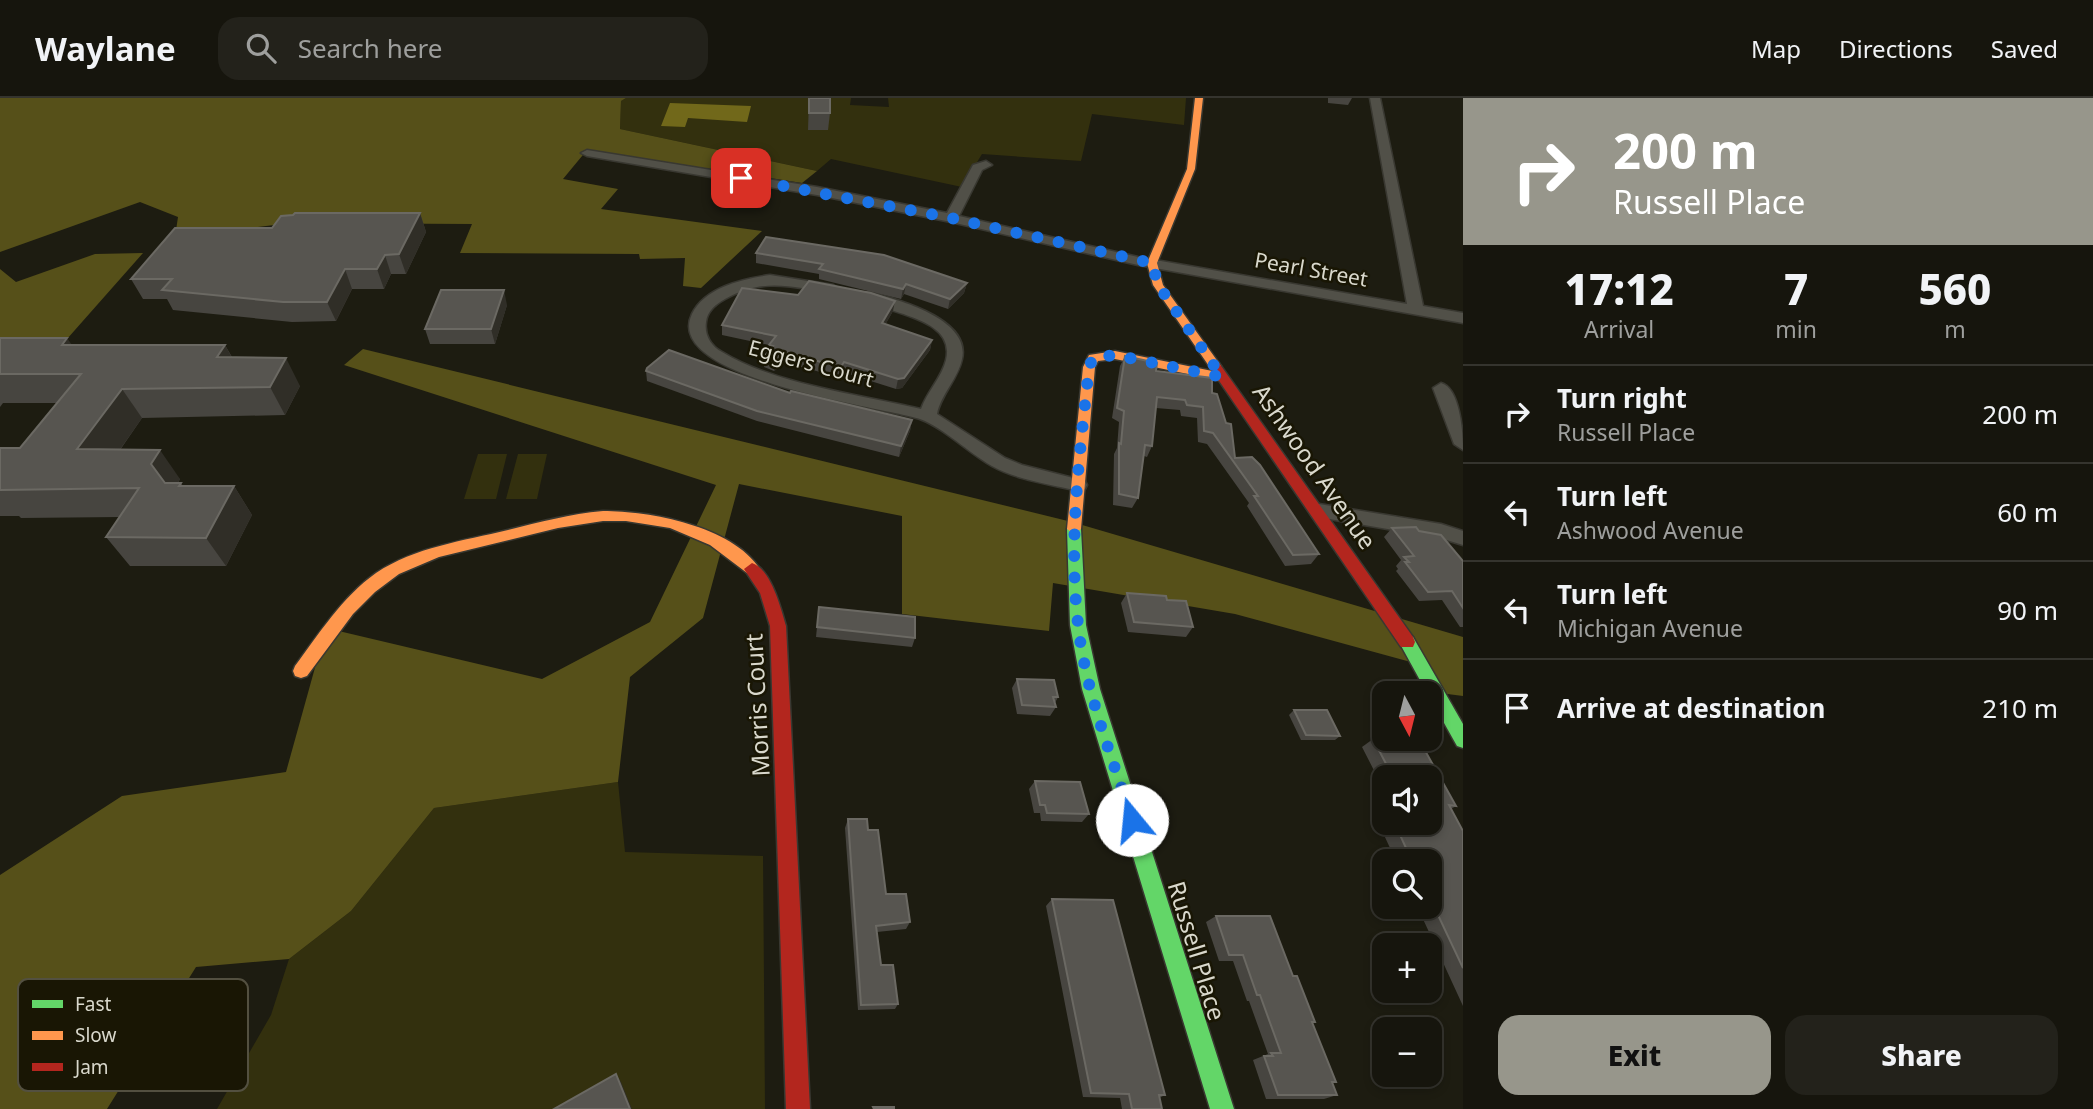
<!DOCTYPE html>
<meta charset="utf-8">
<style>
:root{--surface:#16150d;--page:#23221b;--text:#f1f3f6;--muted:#9e9f9d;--line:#35342e;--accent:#97968b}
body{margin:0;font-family:"Noto Sans",sans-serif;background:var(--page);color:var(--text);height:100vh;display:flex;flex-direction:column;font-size:26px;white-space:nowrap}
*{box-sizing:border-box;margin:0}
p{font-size:23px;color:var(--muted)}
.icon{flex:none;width:38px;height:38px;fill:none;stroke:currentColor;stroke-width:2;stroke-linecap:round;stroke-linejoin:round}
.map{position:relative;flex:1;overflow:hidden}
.panel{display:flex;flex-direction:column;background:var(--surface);width:630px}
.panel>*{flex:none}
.top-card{background:#97968b;color:#fff;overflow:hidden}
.needle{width:46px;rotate:173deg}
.buttons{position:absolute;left:1372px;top:583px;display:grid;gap:14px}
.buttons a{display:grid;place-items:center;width:70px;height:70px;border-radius:14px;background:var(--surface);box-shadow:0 4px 10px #0003,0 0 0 2px var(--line);font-size:35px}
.pin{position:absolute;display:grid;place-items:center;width:60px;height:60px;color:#fff;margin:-30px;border-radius:14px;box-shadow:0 4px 10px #0006}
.me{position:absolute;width:77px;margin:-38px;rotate:343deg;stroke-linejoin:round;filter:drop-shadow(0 0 5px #0008)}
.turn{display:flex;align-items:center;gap:24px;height:147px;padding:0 35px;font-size:32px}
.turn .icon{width:91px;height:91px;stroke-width:2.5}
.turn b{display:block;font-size:49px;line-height:60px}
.eta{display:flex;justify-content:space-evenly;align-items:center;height:119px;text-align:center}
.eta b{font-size:42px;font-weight:800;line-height:49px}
.button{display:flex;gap:14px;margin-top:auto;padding:14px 35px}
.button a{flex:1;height:80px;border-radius:21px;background:var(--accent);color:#111;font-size:28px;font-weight:800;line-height:80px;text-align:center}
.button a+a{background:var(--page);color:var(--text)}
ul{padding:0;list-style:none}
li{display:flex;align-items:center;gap:21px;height:98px;padding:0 35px;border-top:2px solid var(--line)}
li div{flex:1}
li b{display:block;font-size:26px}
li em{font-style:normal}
header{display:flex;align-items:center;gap:42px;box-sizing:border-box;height:98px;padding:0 35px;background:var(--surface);border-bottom:2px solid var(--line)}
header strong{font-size:33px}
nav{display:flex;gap:38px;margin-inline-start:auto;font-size:24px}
.search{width:490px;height:63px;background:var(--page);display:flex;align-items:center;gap:18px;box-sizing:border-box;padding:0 24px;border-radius:21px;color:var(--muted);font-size:26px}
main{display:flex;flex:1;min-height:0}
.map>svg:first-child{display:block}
.green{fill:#33300e}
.forest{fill:#565019}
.water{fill:#71681a}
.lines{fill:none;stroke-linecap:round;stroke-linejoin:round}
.street-casing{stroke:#393831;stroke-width:3}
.fast-casing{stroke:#393831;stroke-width:3}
.slow-casing{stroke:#393831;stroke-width:3}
.jam-casing{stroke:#393831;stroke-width:3}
.street{fill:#515048;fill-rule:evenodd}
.fast{fill:#63d668;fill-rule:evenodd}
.slow{fill:#ff974d;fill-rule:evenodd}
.jam{fill:#b3261e;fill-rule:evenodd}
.wall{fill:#474540}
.shaded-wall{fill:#302e27}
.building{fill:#575550;stroke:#6b6963;stroke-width:2}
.route{stroke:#1a73e8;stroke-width:12;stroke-dasharray:0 21.6}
.labels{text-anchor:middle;stroke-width:5;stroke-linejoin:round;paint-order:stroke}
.far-street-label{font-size:21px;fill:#d9d8cc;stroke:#191604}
.street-label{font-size:24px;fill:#d9d8cc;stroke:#191604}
.key{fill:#191604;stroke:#535040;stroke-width:2}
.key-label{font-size:19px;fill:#d9d8cc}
</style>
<header>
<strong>Waylane</strong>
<div class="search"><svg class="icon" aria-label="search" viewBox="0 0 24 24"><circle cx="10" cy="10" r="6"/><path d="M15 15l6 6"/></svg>Search here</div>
<nav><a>Map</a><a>Directions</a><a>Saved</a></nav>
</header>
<main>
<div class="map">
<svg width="1463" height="1011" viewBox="0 0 1463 1011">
<rect width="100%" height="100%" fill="#1d1c11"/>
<g class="green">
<polygon points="626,0 851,0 850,7 889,9 888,0 1186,0 1184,27 1092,16 1081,63 982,56 962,89 831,61 817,73 620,31 621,3"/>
<polygon points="478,356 507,356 496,401 464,401"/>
<polygon points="518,356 547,356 537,401 506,401"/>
<polygon points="618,684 625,754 763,758 765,1011 217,1011 271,917 289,861 351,813 434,710"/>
</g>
<g class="forest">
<polygon points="0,0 626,0 621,3 620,31 817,73 802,85 587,52 563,81 618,91 601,111 762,133 701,190 683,188 685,160 640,161 639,156 460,155 472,126 290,125 175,139 178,119 140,104 0,154"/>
<polygon points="143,155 67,241 0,242 0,171 16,184 95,156"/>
<polygon points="363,251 1072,424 1463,539 1463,598 1432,594 1418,566 1235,516 1053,485 1049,533 902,516 902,418 739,386 703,520 630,579 618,684 434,710 351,813 289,861 196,869 107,1011 0,1011 0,777 122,698 286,674 326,530 542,581 650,524 716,387 344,267"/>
</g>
<polygon class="water" points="670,5 751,8 747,24 688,20 685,29 661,28"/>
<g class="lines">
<g class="street-casing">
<g id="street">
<polygon points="1370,0 1380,0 1423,208 1463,215 1463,225 1138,167 951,124 817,97 587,58 581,55 587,52 817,89 947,115 973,67 986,63 992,67 982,72 959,118 1138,159 1407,206"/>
<path d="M 770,177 L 833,187 L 840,191 L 833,195 C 791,189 764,179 725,201 C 716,206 707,213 706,224 C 704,237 711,248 722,254 C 774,286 861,297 921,311 C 927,294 942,279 946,262 C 957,217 881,217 861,198 L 868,194 C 897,201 971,221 962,261 C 958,281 941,296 937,316 L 1005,360 L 1022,367 L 1085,383 L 1087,387 L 1085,391 L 1078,393 C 1050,386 1017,382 992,368 C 969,355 944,330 920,321 C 883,309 661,281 692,216 C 705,189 743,181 770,177 Z"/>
<path d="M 1441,285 C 1460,290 1463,335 1463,352 L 1454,346 L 1433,290 Z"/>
<polygon points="1319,406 1441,426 1463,433 1463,447 1440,440 1312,418 1309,413 1312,408"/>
</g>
</g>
<g class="fast-casing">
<g id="fast">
<polygon points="1074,426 1081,431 1086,527 1100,591 1234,1011 1210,1011 1082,591 1070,527 1067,431"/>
<polygon points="1407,537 1413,539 1463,626 1463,650 1457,648 1430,600 1430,595 1427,595 1399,544 1401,539"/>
</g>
</g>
<g class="slow-casing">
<g id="slow">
<polygon points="1195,0 1203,0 1195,71 1157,165 1163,187 1221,268 1215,272 1211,271 1153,187 1147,165 1187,71"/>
<polygon points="1115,253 1222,275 1228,279 1222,283 1115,261 1098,263 1095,269 1081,431 1074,436 1067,431 1083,269 1089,257"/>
<path d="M 603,413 C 650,413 732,428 760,471 L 757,475 L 747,475 L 710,447 L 670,430 L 626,423 L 603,423 L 558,430 L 439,459 L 399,476 L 375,494 L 353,516 L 307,578 L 301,580 L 295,578 L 293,573 L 295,568 C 319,536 342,499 376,475 C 415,449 463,443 508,432 C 540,424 570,416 603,413 Z"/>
</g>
</g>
<g class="jam-casing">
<g id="jam">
<polygon points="1215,264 1219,265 1413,539 1415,544 1413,549 1401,549 1209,268"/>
<path d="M 752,465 C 771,471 781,511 786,528 L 810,1011 L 786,1011 L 770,528 L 760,495 L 744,471 Z"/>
</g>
</g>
<use href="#street" class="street"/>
<use href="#fast" class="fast"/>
<use href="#slow" class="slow"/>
<use href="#jam" class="jam"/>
</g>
<g class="wall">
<polygon points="809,0 830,15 828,32 808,32"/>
<polygon points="1328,0 1352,0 1348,7 1328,5"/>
<polygon points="420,115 426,134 406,176 391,176 384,191 352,191 336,223 292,224 173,212 167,201 143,201 131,181 272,130"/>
<polygon points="756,155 967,185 964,195 948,211 904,196 901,201 819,181 819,176 756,165"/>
<polygon points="507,207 495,246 430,246 425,231"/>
<polygon points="893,213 885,227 932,242 930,252 902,290 896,291 842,274 839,279 786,265 774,273 764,269 764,259 769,254 769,247 722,237 722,227"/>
<polygon points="0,240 72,247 225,247 232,259 300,288 285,317 142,320 120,352 180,381 178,385 181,385 183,388 234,388 252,417 226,468 130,468 106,439 120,419 21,420 19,418 0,418 0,350 20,350 57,305 3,305 0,309"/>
<polygon points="1125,258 1156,273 1212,295 1235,360 1319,456 1311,466 1285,468 1247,408 1249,405 1207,346 1198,344 1197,320 1181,318 1180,312 1156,310 1152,348 1147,359 1144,358 1138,400 1132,410 1113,407 1114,356 1117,350 1119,324 1112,320 1120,268"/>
<polygon points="646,273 790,295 912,322 910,333 899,359 757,323 647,283"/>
<polygon points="1392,430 1419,433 1463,463 1463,529 1460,529 1442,502 1419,503 1396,473 1398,471 1396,468 1401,462 1384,439"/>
<polygon points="1127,495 1167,502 1193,529 1186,539 1128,534 1121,505"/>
<polygon points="819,509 915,540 912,549 816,539"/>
<polygon points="1017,581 1058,599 1055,605 1056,609 1050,618 1017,616 1012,590"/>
<polygon points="1294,612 1340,638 1335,642 1301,642 1289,617"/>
<polygon points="1418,640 1456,708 1451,711 1463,733 1463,908 1417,808 1430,808 1430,763 1396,763 1378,724 1384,720 1384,724 1430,724 1430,679 1384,679 1384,692 1362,649 1373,641"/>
<polygon points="1035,683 1089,716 1082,724 1041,723 1040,715 1034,715 1029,691"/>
<polygon points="848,721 868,732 886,796 910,824 906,831 877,834 881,867 898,906 895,911 858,912 845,730"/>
<polygon points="1052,801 1165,997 1159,1000 1162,1011 1122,1011 1120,1000 1083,999 1046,808"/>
<polygon points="1216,818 1293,878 1315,924 1312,925 1336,984 1332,985 1337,997 1324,1001 1266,1001 1253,962 1268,956 1249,903 1247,903 1233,863 1219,863 1206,824"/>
</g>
<g class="shaded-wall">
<polygon points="420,115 426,134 406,176 399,156"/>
<polygon points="385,157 391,176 384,191 377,171"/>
<polygon points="345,171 352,191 336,223 327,204"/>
<polygon points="967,185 964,195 948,211 950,201"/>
<polygon points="906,186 904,196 901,201 903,191"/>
<polygon points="504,192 507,207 495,246 491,231"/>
<polygon points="895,203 893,213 880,236 882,225"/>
<polygon points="67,240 87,268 62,247"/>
<polygon points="932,242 930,252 902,290 896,291 898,281"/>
<polygon points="225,247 241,276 217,259"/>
<polygon points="786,255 786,265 774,273 775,262"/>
<polygon points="286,260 300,288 285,317 270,289"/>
<polygon points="844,264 842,274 839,279 841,269"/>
<polygon points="122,291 142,320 100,380 77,351"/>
<polygon points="912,322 910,333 899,359 901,348"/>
<polygon points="160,352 180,381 172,395 151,366"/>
<polygon points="234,388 252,417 226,468 206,440"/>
<polygon points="616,976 621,984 632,1011 630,1011"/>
</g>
<g class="building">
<rect x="809" y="0" width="21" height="15"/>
<polygon points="295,115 420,115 399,156 385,157 377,171 345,171 327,204 283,204 162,192 172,181 131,181 175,130 272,130 281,118 293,117"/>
<polygon points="766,139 884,157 967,185 950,201 906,186 903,191 819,171 823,166 756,155"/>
<polygon points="809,183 871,195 895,203 882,225 932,242 904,280 898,281 844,264 841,269 786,255 775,262 764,259 773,248 769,247 776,238 722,227 742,190 798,197"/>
<polygon points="441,192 504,192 491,231 425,231"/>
<polygon points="0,240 67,240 62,247 225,247 217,259 286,260 270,289 122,291 77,351 160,352 151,366 165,385 181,385 179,388 234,388 206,440 106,439 139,390 0,392 0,350 20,350 81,276 0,276"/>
<polygon points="669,252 790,295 791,293 912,322 901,348 757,313 646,273 647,270"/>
<polygon points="1125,258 1157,265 1156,273 1212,280 1212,295 1217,296 1226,325 1231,326 1235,360 1252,359 1260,367 1319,456 1293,457 1254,398 1258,398 1213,335 1204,333 1203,309 1187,307 1185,302 1157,299 1152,348 1145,347 1138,400 1119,396 1119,345 1121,346 1124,313 1117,310"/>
<polygon points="1416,429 1419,433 1441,437 1463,463 1463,510 1452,493 1428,494 1405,464 1409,464 1404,459 1414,458 1392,430"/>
<polygon points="1127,495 1166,498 1167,502 1186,503 1193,529 1134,524"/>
<polygon points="819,509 915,519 915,540 817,529"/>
<polygon points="1017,581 1054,582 1058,599 1053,599 1056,609 1022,607"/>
<polygon points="1294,612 1327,612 1340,638 1306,637"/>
<polygon points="1418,640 1456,708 1449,707 1463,733 1463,870 1430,800 1430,763 1412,763 1394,724 1430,724 1430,679 1393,679 1373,641"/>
<polygon points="1035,683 1080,684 1089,716 1047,715 1045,707 1040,707"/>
<polygon points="848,721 867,721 868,732 878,732 886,796 906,796 910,824 876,828 881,867 893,867 898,906 861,907"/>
<polygon points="1052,801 1113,802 1165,997 1159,997 1162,1011 1132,1011 1129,996 1091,995"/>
<polygon points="1216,818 1270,818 1293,878 1297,878 1315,924 1312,924 1336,984 1332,984 1337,997 1278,997 1264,958 1273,958 1271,955 1281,955 1260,897 1257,897 1243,857 1229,857"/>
<polygon points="616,976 630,1011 554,1011"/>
<polygon points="873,1009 894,1009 894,1011 874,1011"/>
</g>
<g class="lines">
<path class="route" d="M 741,80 L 951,120 L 1152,165 L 1158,187 L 1222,279 L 1115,257 L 1093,260 L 1089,269 C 1080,355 1068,440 1078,526 C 1085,593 1112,658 1132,722"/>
</g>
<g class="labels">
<g class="far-street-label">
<text transform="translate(1311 172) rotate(10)" y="7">Pearl Street</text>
<text transform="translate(811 266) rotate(15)" y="7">Eggers Court</text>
</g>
<g class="street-label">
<text transform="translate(1314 369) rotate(55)" y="8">Ashwood Avenue</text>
<text transform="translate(758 607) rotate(-93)" y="8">Morris Court</text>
<text transform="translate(1196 853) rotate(73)" y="8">Russell Place</text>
</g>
</g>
<rect x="18" y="881" width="230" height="112" rx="10" class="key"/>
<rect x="32" y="902" width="31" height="8" fill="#63d668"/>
<rect x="32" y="933" width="31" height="9" fill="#ff974d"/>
<rect x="32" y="965" width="31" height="8" fill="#b3261e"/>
<g class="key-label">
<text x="75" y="913">Fast</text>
<text x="75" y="944">Slow</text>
<text x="75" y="976">Jam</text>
</g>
</svg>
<div class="buttons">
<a><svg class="needle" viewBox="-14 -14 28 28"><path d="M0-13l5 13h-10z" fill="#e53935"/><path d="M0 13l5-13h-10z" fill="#9e9f9d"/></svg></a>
<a><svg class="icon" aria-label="sound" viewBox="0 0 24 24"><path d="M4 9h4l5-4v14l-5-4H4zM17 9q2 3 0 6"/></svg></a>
<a><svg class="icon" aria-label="search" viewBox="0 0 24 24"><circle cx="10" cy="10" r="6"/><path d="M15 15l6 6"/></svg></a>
<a>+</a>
<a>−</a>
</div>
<div class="pin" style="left:741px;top:80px;background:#d93025"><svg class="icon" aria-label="arrive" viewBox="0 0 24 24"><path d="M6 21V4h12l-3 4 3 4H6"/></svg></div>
<svg class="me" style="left:1132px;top:722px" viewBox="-20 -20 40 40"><circle r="19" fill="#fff"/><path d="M0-13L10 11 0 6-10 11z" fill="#1a73e8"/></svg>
</div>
<section class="panel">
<div class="top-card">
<div class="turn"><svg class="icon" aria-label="right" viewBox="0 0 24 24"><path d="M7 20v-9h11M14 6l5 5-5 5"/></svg><div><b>200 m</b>Russell Place</div></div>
</div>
<div class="eta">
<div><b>17:12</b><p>Arrival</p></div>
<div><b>7</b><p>min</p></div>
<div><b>560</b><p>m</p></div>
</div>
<ul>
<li><svg class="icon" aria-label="right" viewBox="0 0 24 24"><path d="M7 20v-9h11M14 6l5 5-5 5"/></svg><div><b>Turn right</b><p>Russell Place</p></div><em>200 m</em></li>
<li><svg class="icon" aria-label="left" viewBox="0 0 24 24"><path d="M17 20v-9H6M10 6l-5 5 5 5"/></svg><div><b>Turn left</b><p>Ashwood Avenue</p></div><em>60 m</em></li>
<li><svg class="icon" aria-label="left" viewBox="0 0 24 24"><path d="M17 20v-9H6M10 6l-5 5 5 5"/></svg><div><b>Turn left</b><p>Michigan Avenue</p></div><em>90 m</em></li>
<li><svg class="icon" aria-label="arrive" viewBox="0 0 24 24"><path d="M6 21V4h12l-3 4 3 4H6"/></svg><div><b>Arrive at destination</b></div><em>210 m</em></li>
</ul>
<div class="button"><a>Exit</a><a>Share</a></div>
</section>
</main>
